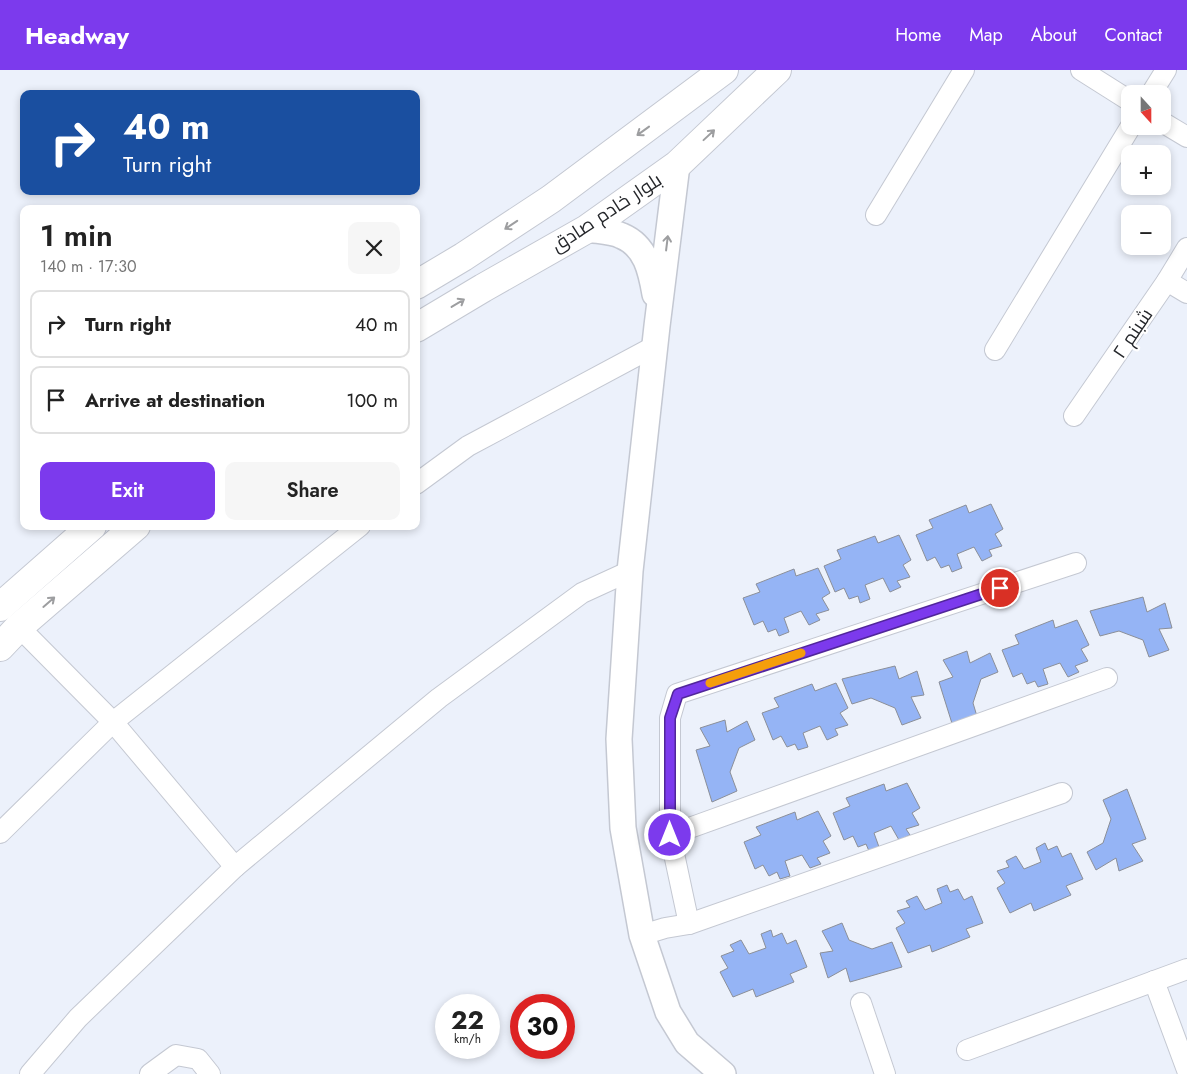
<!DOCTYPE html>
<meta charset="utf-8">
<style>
:root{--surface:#fff;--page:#f6f6f6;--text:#222;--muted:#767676;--line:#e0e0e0;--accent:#7c3aed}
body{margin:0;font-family:Jost,Cairo,sans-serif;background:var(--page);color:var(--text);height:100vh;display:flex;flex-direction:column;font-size:19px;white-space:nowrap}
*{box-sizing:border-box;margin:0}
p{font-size:16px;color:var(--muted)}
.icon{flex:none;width:28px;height:28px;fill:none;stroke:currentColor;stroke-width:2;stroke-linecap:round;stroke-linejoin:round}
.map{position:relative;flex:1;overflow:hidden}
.side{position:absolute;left:20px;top:135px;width:400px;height:325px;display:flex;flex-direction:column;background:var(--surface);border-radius:10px;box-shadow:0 2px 8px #0003}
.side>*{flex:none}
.top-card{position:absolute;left:20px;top:20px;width:400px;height:105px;border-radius:10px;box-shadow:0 2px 8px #0003;background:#1a4fa0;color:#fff;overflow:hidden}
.needle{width:32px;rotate:159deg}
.fabs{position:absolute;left:1121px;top:15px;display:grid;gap:10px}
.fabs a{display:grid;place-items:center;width:50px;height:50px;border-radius:10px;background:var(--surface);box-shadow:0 2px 8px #0003;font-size:25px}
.speed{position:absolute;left:435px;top:924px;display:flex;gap:10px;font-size:25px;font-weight:700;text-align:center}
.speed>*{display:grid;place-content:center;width:65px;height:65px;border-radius:50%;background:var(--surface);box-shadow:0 2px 8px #0003;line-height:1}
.speed small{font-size:12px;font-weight:400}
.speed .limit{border:8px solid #d22;background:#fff;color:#111}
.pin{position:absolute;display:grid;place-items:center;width:42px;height:42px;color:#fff;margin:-21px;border:2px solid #fff;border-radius:50%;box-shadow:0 1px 5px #0007}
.me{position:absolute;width:55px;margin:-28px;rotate:0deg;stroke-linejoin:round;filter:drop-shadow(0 0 4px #0008)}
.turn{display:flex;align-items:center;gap:18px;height:105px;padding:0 20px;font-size:22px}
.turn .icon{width:65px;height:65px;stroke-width:2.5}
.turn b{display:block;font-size:35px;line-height:42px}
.round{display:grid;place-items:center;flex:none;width:52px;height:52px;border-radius:10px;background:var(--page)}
.headline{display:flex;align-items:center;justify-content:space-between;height:85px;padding:0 20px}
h1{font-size:30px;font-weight:600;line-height:38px}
.cta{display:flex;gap:10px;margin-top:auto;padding:10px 20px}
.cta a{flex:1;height:58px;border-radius:10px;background:var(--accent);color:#fff;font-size:20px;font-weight:600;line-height:58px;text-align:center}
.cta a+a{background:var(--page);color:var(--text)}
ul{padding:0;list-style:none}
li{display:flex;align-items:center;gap:15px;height:68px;margin:0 10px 8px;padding:0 10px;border:2px solid var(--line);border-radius:10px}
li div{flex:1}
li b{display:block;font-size:19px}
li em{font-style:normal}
header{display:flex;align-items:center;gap:30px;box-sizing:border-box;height:70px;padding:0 25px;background:var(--accent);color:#fff}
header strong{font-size:24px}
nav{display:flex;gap:28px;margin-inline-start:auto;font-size:18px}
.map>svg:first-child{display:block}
.building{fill:#95b4f5;stroke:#8b8f98}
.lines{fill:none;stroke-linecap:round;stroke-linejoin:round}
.minor-casing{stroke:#c4c8d2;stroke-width:22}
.tertiary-casing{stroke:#c4c8d2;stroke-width:28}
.secondary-casing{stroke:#c4c8d2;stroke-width:30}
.minor{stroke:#fff;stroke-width:20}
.tertiary{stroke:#fff;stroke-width:25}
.secondary{stroke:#fff;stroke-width:28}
.oneway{stroke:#9d9ea0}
.route-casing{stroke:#51269a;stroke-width:12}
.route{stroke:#7c3aed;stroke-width:9}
.slow{stroke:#f59e0b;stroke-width:9}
.labels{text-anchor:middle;stroke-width:4.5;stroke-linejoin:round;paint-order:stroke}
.street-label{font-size:19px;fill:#25272b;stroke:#fff}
</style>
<header>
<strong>Headway</strong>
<nav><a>Home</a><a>Map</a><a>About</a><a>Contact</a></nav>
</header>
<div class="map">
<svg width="1187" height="1004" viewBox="0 0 1187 1004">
<rect width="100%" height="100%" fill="#ecf1fb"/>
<g class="building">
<polygon points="991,434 1003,459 995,464 1002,476 989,480 992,486 982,491 974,477 957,484 962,498 952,502 949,495 941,498 935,487 927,491 916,465 933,458 929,450 966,435 969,443"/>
<polygon points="899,465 911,490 903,495 910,507 897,511 901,517 890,522 883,508 865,515 870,529 860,533 858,526 849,529 844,518 835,522 824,496 841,489 837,480 875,466 878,473"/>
<polygon points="818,498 830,523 822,528 829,540 816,544 820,550 809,555 801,541 784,548 789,562 779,566 776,559 768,562 763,551 754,555 743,528 760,522 756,514 794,499 796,506"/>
<polygon points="1143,527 1147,542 1165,533 1172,558 1159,559 1169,580 1149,587 1143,570 1119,561 1100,566 1090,541"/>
<polygon points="1053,550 1055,558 1077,550 1089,575 1081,579 1088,591 1075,596 1079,602 1068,607 1060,593 1043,599 1048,614 1038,617 1035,611 1027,614 1022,603 1013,607 1002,580 1019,574 1015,565"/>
<polygon points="967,581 970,593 990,583 998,602 981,609 973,633 979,653 955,663 939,612 953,607 943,590"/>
<polygon points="895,596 899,609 917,601 924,625 911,627 921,648 902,655 895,638 871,628 852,634 842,609"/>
<polygon points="836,613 848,638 840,643 848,655 835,659 838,665 827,670 820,656 803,663 808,677 798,680 795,674 787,677 781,666 773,670 762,643 779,637 774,628 812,614 815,621"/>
<polygon points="725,650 727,662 747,651 755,670 739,678 730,702 737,721 712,732 696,680 710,676 700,658"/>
<polygon points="907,713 920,738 912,743 919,755 906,759 910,765 899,770 891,756 874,763 879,777 869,781 866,774 858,777 853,766 844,770 833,743 850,736 846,728 884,714 886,721"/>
<polygon points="1127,719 1146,769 1132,774 1143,791 1119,801 1116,788 1096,800 1087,782 1103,773 1111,749 1103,730"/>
<polygon points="818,741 831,766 823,771 830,783 817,788 821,794 810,798 802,785 785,791 790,806 780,809 777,802 769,806 763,795 755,799 744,772 761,765 756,757 795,742 797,750"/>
<polygon points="1045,773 1048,780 1057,776 1062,787 1071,783 1083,809 1066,816 1071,825 1034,841 1031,833 1010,843 997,818 1005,813 997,801 1009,797 1006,791 1016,786 1024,799 1041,792 1036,778"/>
<polygon points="947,815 950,822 958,819 964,830 972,826 983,853 966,859 970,867 932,882 930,875 908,883 896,858 905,853 897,841 910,837 906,831 917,826 925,840 942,833 937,819"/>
<polygon points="842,853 849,870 872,879 892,872 902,897 850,912 846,898 828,908 820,883 833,881 822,861"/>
<polygon points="771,860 773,867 782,863 787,874 796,870 807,897 790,904 794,912 756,927 753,919 733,927 720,902 728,898 721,886 734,881 730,875 741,870 749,884 766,878 761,864"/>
</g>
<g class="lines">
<g class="minor-casing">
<g id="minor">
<polyline points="1081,0 1130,31"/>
<polyline points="1151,24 1166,0"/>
<polyline points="1162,52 1187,67"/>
<polyline points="876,145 964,0"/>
<polyline points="1167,211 1187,223"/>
<polyline points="995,280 1131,56"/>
<polyline points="1074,346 1167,211 1187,178"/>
<polyline points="416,414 468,376 655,276"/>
<polyline points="19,557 113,652 235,797"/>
<polyline points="0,763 113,652 360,456"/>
<polyline points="670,765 1107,608"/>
<polyline points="689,854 670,765 670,648 677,624 1076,493"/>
<polyline points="642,865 665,858 689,854 1062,723"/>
<polyline points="1154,911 1187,1000"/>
<polyline points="861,933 885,1004"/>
<polyline points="967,980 1187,899"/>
<polyline points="30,1004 78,948 235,797 439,628 582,523 630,501"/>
<polyline points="150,1004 176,985 198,989 210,1004"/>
</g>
</g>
<g class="tertiary-casing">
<g id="tertiary">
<polyline points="677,95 657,256 630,501 619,669 623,758 642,865 668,942 687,973 723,1004"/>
<path d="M 587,159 C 598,161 612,161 622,166 C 646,176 651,201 655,224"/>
</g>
</g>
<g class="secondary-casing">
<g id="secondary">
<polyline points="416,215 463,187 551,129 724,0"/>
<polyline points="416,258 483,218 587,159 677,95 777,0"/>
<polyline points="0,537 92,456"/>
<polyline points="0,577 19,557 136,456"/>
</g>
</g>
<use href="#minor" class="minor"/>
<use href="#tertiary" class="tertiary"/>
<use href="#secondary" class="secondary"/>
</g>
<defs><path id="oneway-shaft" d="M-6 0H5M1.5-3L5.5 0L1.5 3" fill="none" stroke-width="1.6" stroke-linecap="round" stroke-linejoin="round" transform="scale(1.25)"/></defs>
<g class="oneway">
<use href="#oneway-shaft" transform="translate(643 61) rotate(144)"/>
<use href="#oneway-shaft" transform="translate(709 65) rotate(-43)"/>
<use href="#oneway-shaft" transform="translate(511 155) rotate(146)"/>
<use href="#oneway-shaft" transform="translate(667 173) rotate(-83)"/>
<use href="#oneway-shaft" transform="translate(458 233) rotate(-31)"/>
<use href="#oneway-shaft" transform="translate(49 532) rotate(-41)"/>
</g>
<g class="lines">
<g class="route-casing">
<polyline id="route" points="670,765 670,648 678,624 1000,518"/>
</g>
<use href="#route" class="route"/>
<polyline class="slow" points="710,613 801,583"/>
</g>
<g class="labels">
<g class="street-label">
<text transform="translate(606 142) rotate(-33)" y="7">بلوار خادم صادق</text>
<text transform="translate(1132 263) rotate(-56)" y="7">شبنم ٢</text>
</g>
</g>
</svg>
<div class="fabs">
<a><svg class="needle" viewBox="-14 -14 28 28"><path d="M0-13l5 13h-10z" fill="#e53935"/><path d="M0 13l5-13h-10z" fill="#767676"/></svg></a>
<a>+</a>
<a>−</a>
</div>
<div class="speed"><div>22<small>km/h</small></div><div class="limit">30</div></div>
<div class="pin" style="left:1000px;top:518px;background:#d93025"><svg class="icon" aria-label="arrive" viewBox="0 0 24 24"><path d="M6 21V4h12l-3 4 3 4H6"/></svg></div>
<svg class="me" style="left:670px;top:765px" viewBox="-20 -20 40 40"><circle r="17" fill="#7c3aed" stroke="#fff" stroke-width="3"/><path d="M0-11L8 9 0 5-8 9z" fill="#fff"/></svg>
<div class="top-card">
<div class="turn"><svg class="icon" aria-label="right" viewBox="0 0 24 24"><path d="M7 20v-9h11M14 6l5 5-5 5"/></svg><div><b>40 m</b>Turn right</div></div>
</div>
<section class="side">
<div class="headline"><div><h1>1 min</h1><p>140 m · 17:30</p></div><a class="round"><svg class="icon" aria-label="close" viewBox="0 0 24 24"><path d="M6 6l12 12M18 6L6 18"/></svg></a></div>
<ul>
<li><svg class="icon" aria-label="right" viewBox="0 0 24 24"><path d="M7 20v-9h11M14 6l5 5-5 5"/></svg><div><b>Turn right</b></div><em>40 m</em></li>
<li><svg class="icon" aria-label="arrive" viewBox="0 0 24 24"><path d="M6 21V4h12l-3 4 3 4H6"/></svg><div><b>Arrive at destination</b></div><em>100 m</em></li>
</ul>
<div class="cta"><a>Exit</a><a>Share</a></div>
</section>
</div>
